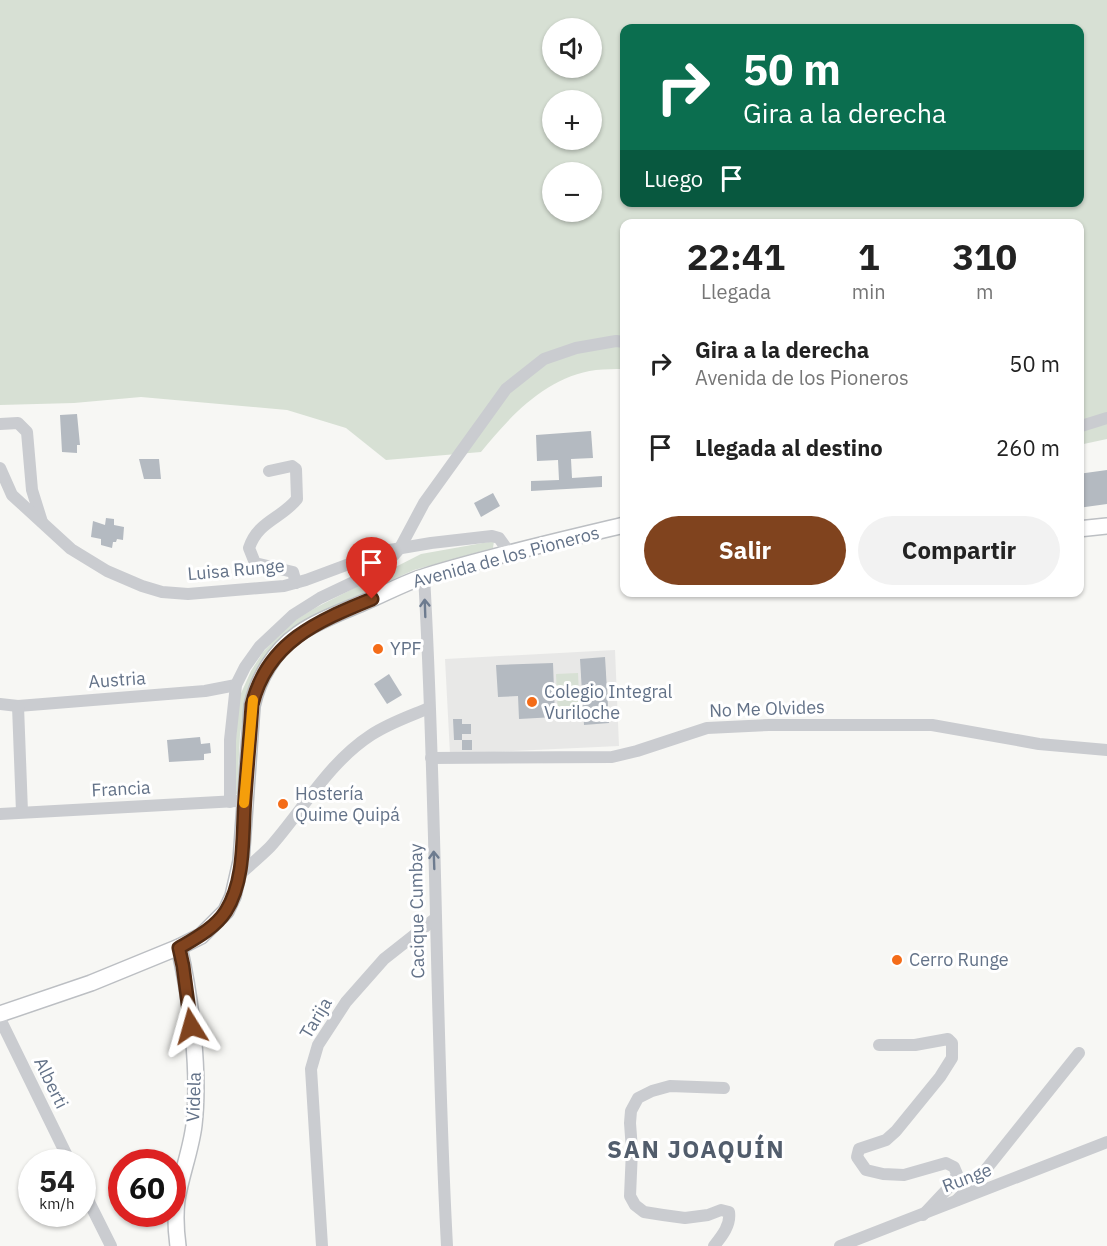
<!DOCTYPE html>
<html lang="es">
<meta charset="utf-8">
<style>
:root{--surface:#fff;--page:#f2f2f2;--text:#222;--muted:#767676;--accent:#80431e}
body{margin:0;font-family:"IBM Plex Sans",sans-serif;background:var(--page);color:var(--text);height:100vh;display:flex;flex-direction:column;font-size:22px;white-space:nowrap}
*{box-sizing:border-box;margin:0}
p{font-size:20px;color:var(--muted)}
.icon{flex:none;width:33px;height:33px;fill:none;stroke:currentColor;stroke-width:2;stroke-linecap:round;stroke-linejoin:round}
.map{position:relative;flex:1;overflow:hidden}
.details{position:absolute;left:620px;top:219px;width:464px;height:378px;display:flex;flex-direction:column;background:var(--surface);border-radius:12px;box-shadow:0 2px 4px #0004}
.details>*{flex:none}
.banner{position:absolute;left:620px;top:24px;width:464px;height:183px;border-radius:12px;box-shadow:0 2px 4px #0004;background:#0b6e4f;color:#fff;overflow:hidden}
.controls{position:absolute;left:542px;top:18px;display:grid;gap:12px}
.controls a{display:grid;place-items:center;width:60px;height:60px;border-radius:50%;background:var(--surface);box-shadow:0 2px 4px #0004;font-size:30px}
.speed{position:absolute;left:18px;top:1149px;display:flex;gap:12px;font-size:30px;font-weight:700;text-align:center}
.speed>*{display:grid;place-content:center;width:78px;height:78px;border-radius:50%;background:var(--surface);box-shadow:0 2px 4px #0004;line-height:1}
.speed small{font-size:15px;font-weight:400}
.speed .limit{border:9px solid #d22;background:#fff;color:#111}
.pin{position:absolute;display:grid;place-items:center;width:51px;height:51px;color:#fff;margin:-62px -26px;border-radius:50% 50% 50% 0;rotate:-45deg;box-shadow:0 0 6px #0007}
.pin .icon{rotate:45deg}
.me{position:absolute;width:66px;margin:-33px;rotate:352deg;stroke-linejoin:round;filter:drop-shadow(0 0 4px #0008)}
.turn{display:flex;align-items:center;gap:21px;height:126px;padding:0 24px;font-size:27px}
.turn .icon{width:78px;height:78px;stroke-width:2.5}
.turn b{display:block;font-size:42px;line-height:51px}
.then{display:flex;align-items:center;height:57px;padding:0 24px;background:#0003;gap:12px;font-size:22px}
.eta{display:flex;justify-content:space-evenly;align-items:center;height:102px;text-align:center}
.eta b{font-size:36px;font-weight:700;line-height:42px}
.action{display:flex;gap:12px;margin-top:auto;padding:12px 24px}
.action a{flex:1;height:69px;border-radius:36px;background:var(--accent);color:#fff;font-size:24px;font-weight:700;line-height:69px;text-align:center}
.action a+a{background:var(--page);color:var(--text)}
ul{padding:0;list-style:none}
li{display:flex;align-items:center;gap:18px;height:84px;padding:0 24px}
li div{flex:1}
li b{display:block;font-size:22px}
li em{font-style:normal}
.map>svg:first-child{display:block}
.built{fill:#e8e8e7}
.green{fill:#d7e0d4;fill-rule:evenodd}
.building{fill:#b4bac1}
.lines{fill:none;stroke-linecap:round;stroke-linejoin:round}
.major-casing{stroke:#bcbfc3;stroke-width:18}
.minor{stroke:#caccd0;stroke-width:12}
.major{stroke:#fff;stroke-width:15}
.oneway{stroke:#6d7b8f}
.route-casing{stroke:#532c14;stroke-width:15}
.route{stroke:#80431e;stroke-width:10}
.slow{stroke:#f59e0b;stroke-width:10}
.poi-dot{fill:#f46c18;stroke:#fff;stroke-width:2}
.labels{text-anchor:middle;stroke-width:6;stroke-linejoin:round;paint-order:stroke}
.street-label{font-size:18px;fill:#637288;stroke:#fff}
.poi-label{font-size:18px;fill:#637288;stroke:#fff;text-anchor:start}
.district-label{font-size:24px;font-weight:bold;letter-spacing:1.5px;fill:#525d6c;stroke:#fff}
</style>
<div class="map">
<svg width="1107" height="1246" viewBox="0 0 1107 1246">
<rect width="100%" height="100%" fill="#f7f7f4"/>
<polygon class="built" points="615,650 619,746 450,754 445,659"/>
<g class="green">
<path d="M 0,0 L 1107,0 L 1107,439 L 1079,445 L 1078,224 L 624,224 L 624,369 C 615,369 605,369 596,370 C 547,376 510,416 481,452 L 386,460 L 346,428 L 287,410 L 141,397 L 74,403 L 0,405 ZM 552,28 L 591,28 L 591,68 L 552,68 ZM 624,28 L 1078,28 L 1078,202 L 624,202 ZM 552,100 L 591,100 L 591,140 L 552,140 ZM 552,172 L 591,172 L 591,212 L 552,212 Z"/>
<polygon points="494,541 493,548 414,570 316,614 284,635 263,662 253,678 245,702 240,735 237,794 233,793 238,700 251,671 263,652 289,624 315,608 421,554"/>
<polygon points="578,673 580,716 558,717 556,674"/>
</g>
<g class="building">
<polygon points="77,414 80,445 77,445 77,453 62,452 60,415"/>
<polygon points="591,431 593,458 571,459 572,478 602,476 602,487 531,491 531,481 559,480 558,460 537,461 536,435"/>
<polygon points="139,459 159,459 161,479 144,479"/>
<polygon points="1107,470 1107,504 1078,508 1078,474"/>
<polygon points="493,493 500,506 481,517 474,503"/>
<polygon points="106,518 114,519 114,525 124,527 123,540 117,539 116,542 113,542 112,548 101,545 101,539 91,537 93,521 105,525"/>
<polygon points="605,657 609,723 584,725 580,659"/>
<polygon points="553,663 555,717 519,719 518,696 498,697 496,665"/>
<polygon points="389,674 402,695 387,704 374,684"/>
<polygon points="453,719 462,719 462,724 471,724 471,734 462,734 462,740 472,740 472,750 462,750 462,740 454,740"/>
<polygon points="200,737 201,744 210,743 211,753 204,754 204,760 169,762 167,740"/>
</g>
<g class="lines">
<g class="major-casing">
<g id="major">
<polyline points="1078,529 1107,526"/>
<path d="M 0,1014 L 91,983 L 179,947 L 201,936 L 226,911 L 233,896 L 241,861 L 252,706 C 258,678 274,651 298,634 C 318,620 344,611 367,601 C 386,593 406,582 426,576 C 491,556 558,541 624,525"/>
<path d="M 178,1246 C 176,1231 175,1216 177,1200 C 181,1175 191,1150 194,1125 C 200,1072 191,999 179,947"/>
</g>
</g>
<g class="minor">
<polyline points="0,424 18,423 27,432 32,490 42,522"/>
<polyline points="1078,427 1107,418"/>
<polyline points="0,468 12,495 71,549 107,571 142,586 162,592 188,594 284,586 306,580 384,551 431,543 492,536 499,538 509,552"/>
<path d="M 269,471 L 292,466 L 296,469 L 297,499 C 281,519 258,521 249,548 L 255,563 L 293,572 L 296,583"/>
<path d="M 424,576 C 437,799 435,1023 447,1246"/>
<polyline points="0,704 18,706 205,691 236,685"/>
<polyline points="18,706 22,812"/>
<polyline points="431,758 612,757 637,751 707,728 769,725 932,725 1039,744 1107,750"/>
<polyline points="230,802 230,740 236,685 245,667 260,646 293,615 320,598 379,570 393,556 400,548 424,503 506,389 544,359 576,348 616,341 624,342"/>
<polyline points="0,814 237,801"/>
<path d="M 239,875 C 249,866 260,857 270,847 C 303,810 328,763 371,735 C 389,723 410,716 429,708"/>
<polyline points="0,1019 70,1162"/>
<polyline points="879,1045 915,1045 948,1039 952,1043 952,1058 940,1077 896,1131 886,1140 859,1149 857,1157 866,1170 883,1174 904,1175 946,1163 954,1167 957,1174 953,1183 923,1215"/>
<polyline points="82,1188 111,1246"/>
<polyline points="957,1200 983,1173 1079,1053"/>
<polyline points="322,1246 311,1069 318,1045 346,1002 384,959 436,918"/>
<path d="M 714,1246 C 722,1236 731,1225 729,1212 L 721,1210 L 708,1215 L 685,1218 L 663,1215 L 644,1212 L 635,1205 L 630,1196 L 632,1150 L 630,1123 L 631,1111 L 638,1098 L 652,1091 L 670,1086 L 724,1088"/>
<polyline points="840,1246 1107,1142"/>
</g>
<use href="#major" class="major"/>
</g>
<defs><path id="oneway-shaft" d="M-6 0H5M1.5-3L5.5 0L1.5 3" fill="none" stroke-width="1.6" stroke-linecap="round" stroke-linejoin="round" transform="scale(1.5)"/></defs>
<g class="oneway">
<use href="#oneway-shaft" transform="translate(425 608) rotate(-92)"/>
<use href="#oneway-shaft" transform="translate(434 860) rotate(-92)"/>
</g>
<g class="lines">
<g class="route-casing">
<path id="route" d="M 191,1026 L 183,966 L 179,948 C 196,938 215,928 226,911 C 246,879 242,834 245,798 C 247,767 250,736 252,705 C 267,642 318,621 372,599"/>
</g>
<use href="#route" class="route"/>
<polyline class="slow" points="244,803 253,700"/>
</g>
<g class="poi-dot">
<circle cx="378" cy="649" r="6"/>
<circle cx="532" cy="702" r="6"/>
<circle cx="283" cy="804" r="6"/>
<circle cx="897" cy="960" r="6"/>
</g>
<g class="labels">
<g class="street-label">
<text transform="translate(506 557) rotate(-15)" y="6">Avenida de los Pioneros</text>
<text transform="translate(236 570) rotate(-5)" y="6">Luisa Runge</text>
<text transform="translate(117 680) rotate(-4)" y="6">Austria</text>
<text transform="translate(767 709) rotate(-2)" y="6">No Me Olvides</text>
<text transform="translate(121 789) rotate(-3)" y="6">Francia</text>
<text transform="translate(417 911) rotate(-91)" y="6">Cacique Cumbay</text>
<text transform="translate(316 1018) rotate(-59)" y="6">Tarija</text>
<text transform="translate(51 1083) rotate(64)" y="6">Alberti</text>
<text transform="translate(194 1097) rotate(-88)" y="6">Videla</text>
<text transform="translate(967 1178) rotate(-21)" y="6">Runge</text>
</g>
<g class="poi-label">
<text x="390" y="655">YPF</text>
<text x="544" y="698">Colegio Integral<tspan x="544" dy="21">Vuriloche</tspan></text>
<text x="295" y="800">Hostería<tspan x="295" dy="21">Quime Quipá</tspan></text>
<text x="909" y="966">Cerro Runge</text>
</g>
<g class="district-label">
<text x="696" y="1158">SAN JOAQUÍN</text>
</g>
</g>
</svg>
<div class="controls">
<a><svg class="icon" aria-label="sound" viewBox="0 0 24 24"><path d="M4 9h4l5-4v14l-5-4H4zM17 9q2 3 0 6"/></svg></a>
<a>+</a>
<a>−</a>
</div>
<div class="speed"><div>54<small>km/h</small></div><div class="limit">60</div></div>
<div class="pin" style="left:372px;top:599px;background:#d93025"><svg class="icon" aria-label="arrive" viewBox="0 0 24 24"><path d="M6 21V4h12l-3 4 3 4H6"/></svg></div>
<svg class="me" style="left:191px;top:1026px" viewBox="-20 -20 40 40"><path d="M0-17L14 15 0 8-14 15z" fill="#80431e" stroke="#fff" stroke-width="4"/></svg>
<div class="banner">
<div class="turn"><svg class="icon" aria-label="right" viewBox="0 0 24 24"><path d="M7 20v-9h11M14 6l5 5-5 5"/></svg><div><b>50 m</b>Gira a la derecha</div></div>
<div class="then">Luego<svg class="icon" aria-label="arrive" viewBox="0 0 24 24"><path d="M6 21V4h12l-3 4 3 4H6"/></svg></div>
</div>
<section class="details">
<div class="eta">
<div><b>22:41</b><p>Llegada</p></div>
<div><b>1</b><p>min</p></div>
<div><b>310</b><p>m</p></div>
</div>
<ul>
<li><svg class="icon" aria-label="right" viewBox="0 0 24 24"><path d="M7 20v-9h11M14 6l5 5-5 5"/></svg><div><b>Gira a la derecha</b><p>Avenida de los Pioneros</p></div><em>50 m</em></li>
<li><svg class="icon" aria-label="arrive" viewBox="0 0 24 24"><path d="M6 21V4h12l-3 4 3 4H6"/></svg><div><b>Llegada al destino</b></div><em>260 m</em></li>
</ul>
<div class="action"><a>Salir</a><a>Compartir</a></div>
</section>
</div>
